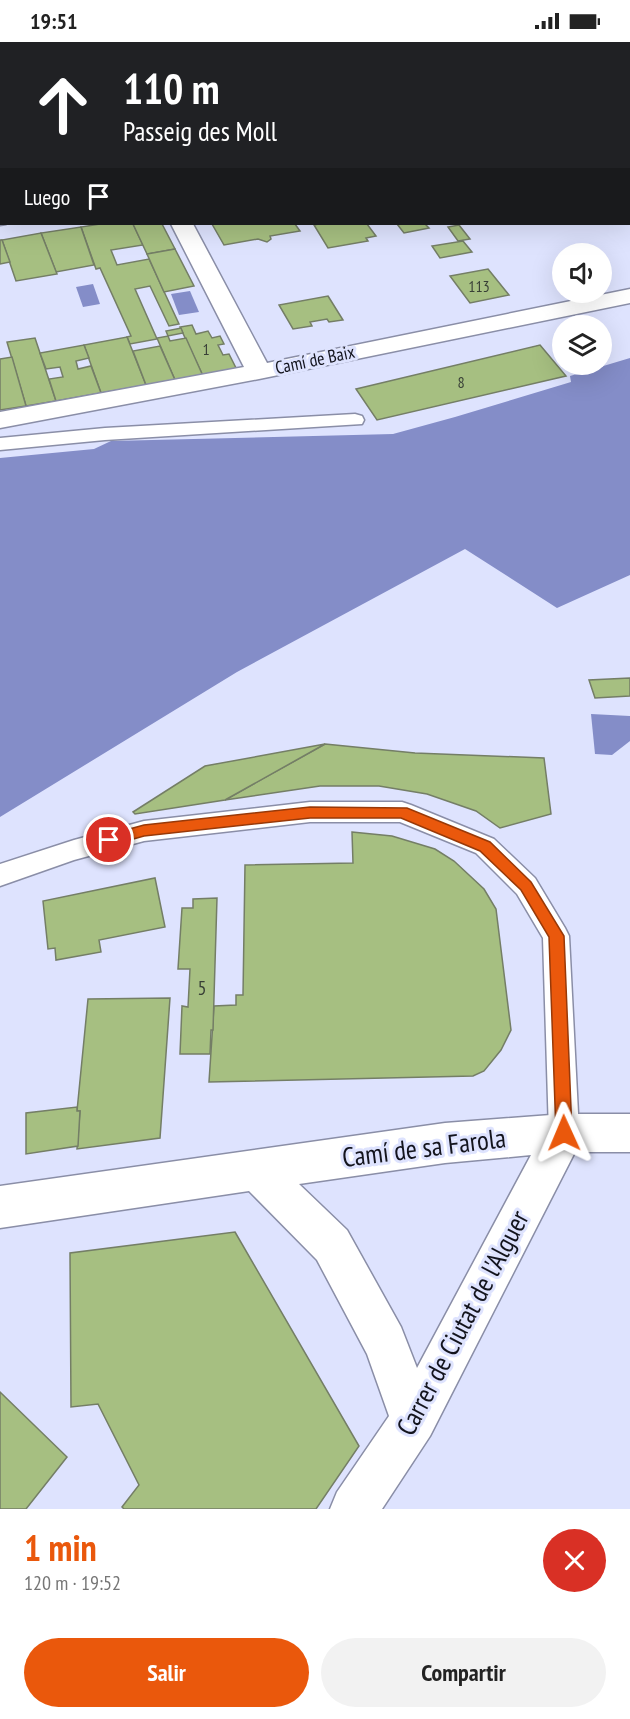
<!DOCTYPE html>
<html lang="es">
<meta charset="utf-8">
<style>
:root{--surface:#fff;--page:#f2f2f2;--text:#222;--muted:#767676;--accent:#ea580c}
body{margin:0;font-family:"PT Sans Narrow",sans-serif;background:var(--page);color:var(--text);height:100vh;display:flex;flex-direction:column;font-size:22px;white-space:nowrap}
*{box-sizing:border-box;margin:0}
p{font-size:20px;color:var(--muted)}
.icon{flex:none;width:33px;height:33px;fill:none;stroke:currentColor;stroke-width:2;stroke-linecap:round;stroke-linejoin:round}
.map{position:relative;height:1467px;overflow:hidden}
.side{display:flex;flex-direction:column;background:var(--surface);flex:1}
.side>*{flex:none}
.hud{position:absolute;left:0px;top:0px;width:630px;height:183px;box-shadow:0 6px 24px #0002;background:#202124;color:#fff;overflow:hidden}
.fabs{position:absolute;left:552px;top:201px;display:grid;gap:12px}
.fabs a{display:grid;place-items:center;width:60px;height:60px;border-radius:50%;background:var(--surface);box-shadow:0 6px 24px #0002;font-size:30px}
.pin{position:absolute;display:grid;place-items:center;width:51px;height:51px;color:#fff;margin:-26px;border:3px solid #fff;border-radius:50%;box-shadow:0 2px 6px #0007}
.me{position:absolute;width:66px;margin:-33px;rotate:359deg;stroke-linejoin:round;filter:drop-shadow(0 0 4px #0008)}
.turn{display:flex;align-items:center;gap:21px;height:126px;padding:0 24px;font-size:27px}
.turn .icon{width:78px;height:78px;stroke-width:2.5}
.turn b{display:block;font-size:42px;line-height:51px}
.then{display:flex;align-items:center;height:57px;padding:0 24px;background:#0003;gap:12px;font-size:22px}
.round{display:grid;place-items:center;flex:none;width:63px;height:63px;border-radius:32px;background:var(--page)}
.head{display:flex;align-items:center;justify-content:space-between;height:102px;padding:0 24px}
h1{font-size:36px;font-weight:800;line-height:45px;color:var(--accent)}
.primary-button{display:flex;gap:12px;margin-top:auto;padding:12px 24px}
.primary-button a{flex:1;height:69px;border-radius:36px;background:var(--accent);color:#fff;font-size:24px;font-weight:800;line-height:69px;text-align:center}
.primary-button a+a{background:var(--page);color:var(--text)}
.status{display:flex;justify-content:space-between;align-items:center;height:42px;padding:0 30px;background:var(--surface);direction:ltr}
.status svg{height:16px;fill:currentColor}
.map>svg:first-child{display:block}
.water{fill:#848dc8}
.building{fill:#a6bf81;stroke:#747e66;stroke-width:1.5}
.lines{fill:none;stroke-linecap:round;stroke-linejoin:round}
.service-casing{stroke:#8a8ea7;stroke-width:3}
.minor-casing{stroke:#8a8ea7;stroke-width:3}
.service{fill:#fff;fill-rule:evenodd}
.minor{fill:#fff;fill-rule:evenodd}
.route{fill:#ea580c;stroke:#983908;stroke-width:1.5}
.labels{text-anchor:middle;stroke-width:6;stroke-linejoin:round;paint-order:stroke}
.far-number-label{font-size:16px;fill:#383f36}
.far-street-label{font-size:18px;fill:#13141d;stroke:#dee3fe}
.number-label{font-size:20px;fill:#383f36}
.near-street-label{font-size:27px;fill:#13141d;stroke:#dee3fe}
</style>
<div class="status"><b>19:51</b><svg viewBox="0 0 49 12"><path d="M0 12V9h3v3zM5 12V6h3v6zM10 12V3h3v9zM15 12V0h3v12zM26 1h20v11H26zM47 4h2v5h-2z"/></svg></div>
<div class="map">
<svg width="630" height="1467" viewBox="0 0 630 1467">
<rect width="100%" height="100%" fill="#dee3fe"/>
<g class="water">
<polygon points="93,242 100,262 83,265 76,245"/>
<polygon points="190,249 199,270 179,273 171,252"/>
<polygon points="630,316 630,533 557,566 465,507 237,630 0,775 0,416 94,407 111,399 393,392 455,375 571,340 570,334"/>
<polygon points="591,672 630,674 630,699 612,713 595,712"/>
</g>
<g class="building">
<polygon points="316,0 414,0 416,2 317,2"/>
<polygon points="100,182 133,182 143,203 111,208 117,223 149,217 179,282 169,284 150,244 135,247 157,297 130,302 127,295 131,294 100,226 96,227 81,185"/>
<polygon points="133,182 162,182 175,207 147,212"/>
<polygon points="212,182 295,182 300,189 270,194 271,197 267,200 258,197 224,203"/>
<polygon points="319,182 367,182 376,194 366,196 368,199 328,206 314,183"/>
<polygon points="397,182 425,182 429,186 404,191"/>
<polygon points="459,183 470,197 458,199 448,185"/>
<polygon points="81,185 94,223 56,230 41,191"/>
<polygon points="41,191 57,232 16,239 2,198"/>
<polygon points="0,198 2,198 10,220 0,222"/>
<polygon points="463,199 472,210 440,216 432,204"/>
<polygon points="175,207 194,244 164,250 147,212"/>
<polygon points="488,227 509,253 470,261 450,234"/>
<polygon points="328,254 343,278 329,280 327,277 310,280 312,284 293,287 279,263"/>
<polygon points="192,283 196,292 208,289 212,296 220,294 224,302 218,303 223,313 229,312 237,328 203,334 180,285"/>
<polygon points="181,286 183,291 168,294 166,289"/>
<polygon points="168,294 170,299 186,296 203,334 175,338 157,296"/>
<polygon points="127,295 146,343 101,351 84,303"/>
<polygon points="35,296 56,359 26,364 7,300"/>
<polygon points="84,303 89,316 76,319 78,327 91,324 101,351 56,359 49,337 63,335 60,325 46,327 40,311"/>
<polygon points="540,303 566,334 377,378 356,347"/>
<polygon points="160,304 175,338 146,343 133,309"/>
<polygon points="12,315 26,364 0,368 0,317"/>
<polygon points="630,636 630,654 595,656 589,638"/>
<polygon points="325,702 415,711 544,716 551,772 500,786 476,769 427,752 379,744 320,744 225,758"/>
<polygon points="325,702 225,758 135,772 133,770 205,724"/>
<polygon points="352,790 392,794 435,807 454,819 484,847 496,867 511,988 501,1008 484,1029 473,1034 209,1040 214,964 236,963 236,953 243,953 245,823 353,821"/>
<polygon points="155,836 165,885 99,898 101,910 56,918 55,906 48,907 43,859"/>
<polygon points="217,856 213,988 211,988 210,1012 180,1012 182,964 188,965 190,927 178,927 182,866 193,866 193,857"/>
<polygon points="170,956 160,1096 77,1107 80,1069 77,1069 88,957"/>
<polygon points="77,1065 77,1069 80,1069 78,1104 26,1112 26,1071"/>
<polygon points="235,1190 359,1404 316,1467 124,1467 122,1465 139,1443 98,1362 71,1365 70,1211"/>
<polygon points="0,1350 67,1415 26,1467 0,1467"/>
</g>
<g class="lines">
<g class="service-casing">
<g id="service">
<polygon points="355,372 362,374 364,378 362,382 105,398 0,408 0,396 105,386"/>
<polygon points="310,760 402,760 411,763 494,797 535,836 565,886 569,894 579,1091 574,1101 564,1105 554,1101 549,1091 543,896 517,852 476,811 400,780 310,780 144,799 74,818 0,844 0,822 74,798 144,779"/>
</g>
</g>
<g class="minor-casing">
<g id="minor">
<polygon points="104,0 132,0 103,2"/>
<polygon points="456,0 475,0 476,2 457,2"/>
<rect x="0" y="11" width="2" height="12"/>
<polygon points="628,66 630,66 628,79"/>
<rect x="628" y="162" width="2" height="13"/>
<polygon points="0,169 2,182 6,182 0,183"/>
<polygon points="171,182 193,182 267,321 630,247 630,261 259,337 0,386 0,370 244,325"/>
<path d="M 564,1072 L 630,1072 L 630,1110 L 575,1110 L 430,1394 L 382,1467 L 330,1467 L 337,1450 L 389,1374 L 367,1312 L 317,1218 L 249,1149 L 0,1186 L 0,1144 L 445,1081 ZM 531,1113 L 417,1326 L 401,1285 L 347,1188 L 299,1142 L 445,1121 Z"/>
</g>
</g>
<use href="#service" class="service"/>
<use href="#minor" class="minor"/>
</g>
<polygon class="route" points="310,765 407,766 490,800 531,840 564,894 572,1091 570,1097 564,1099 558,1097 556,1091 549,895 521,848 480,809 401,776 310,776 144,794 109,804 104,802 102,798 104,794 144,783"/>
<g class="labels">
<g class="far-number-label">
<text x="479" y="250">113</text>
<text x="206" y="313">1</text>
<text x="461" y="346">8</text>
</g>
<g class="far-street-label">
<text transform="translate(315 318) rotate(-12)" y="6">Camí de Baix</text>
</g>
<g class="number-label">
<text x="202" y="953">5</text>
</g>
<g class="near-street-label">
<text transform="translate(424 1106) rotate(-7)" y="9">Camí de sa Farola</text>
<text transform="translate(463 1281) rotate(-62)" y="9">Carrer de Ciutat de l'Alguer</text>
</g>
</g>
</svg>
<div class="fabs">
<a><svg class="icon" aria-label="sound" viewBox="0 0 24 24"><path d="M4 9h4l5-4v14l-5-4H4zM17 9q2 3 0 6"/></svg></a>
<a><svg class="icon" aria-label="layers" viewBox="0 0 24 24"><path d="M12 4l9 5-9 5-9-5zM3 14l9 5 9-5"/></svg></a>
</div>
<div class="pin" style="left:109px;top:798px;background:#d93025"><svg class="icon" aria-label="arrive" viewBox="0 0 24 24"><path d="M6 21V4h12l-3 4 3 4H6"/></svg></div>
<svg class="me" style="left:564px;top:1091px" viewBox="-20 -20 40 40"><path d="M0-17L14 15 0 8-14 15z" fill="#ea580c" stroke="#fff" stroke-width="4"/></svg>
<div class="hud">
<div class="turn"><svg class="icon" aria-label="ahead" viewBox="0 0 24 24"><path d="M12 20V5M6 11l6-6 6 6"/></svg><div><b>110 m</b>Passeig des Moll</div></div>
<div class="then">Luego<svg class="icon" aria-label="arrive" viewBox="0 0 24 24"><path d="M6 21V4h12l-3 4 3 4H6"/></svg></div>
</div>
</div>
<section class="side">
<div class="head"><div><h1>1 min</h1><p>120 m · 19:52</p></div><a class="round" style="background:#d93025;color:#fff"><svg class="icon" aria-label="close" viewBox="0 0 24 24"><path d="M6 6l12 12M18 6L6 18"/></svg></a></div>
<div class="primary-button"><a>Salir</a><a>Compartir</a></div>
</section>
